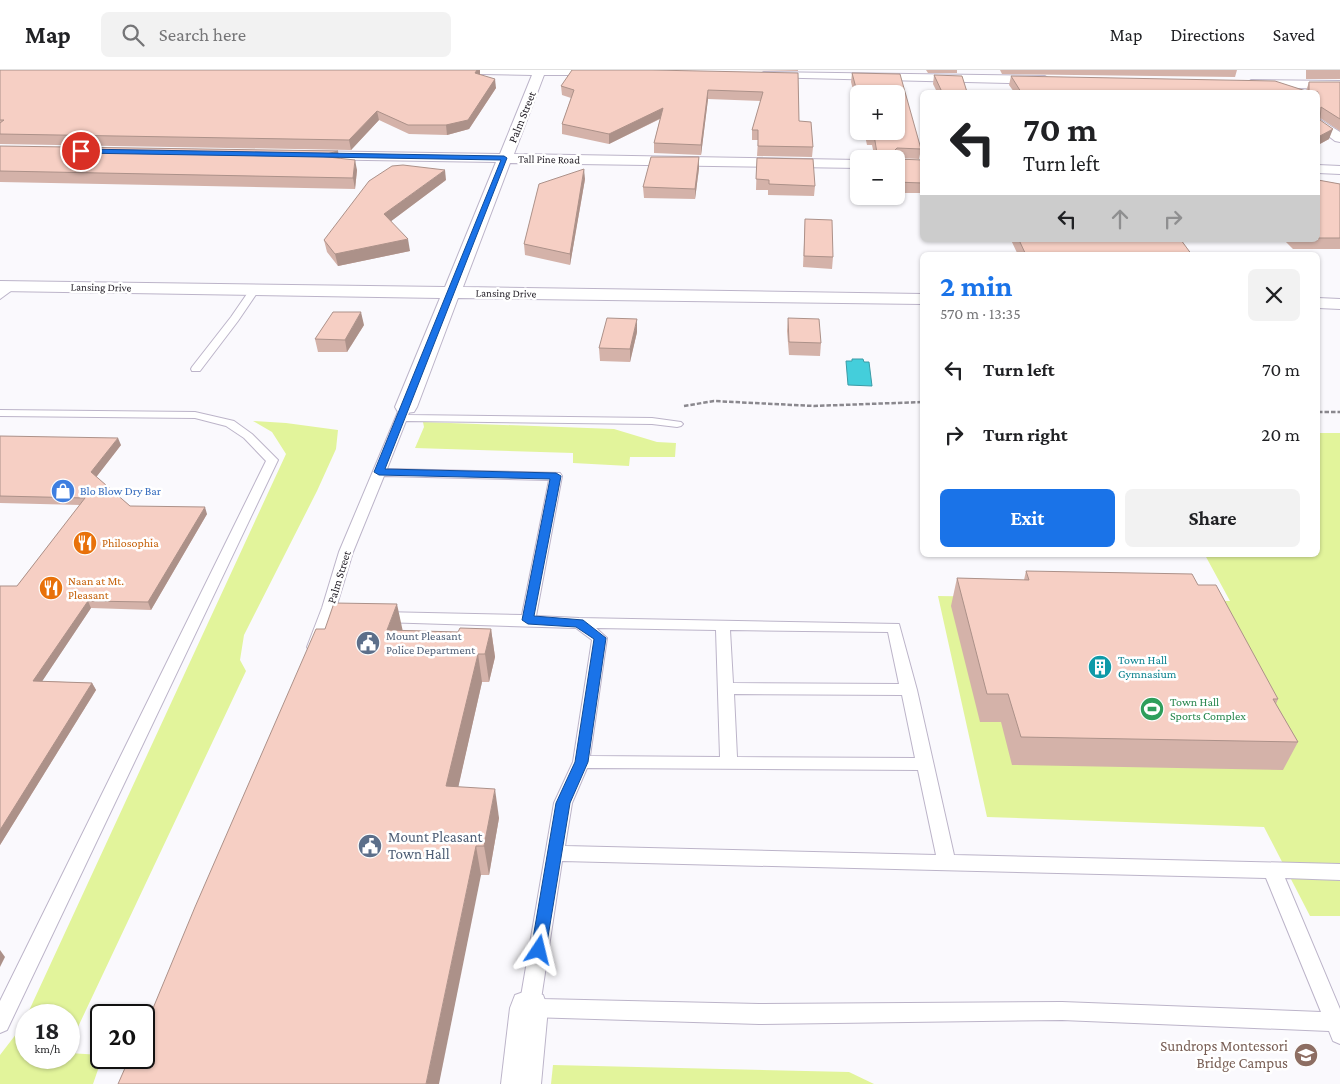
<!DOCTYPE html>
<meta charset="utf-8">
<style>
:root{--surface:#fff;--page:#f2f2f2;--text:#202124;--muted:#757577;--line:#e0e0e0;--accent:#1a73e8}
body{margin:0;font-family:"Crimson Pro",serif;background:var(--page);color:var(--text);height:100vh;display:flex;flex-direction:column;font-size:19px;white-space:nowrap}
*{box-sizing:border-box;margin:0}
p{font-size:16px;color:var(--muted)}
.icon{flex:none;width:28px;height:28px;fill:none;stroke:currentColor;stroke-width:2;stroke-linecap:round;stroke-linejoin:round}
.map{position:relative;flex:1;overflow:hidden}
.details{position:absolute;left:920px;top:182px;width:400px;height:305px;display:flex;flex-direction:column;background:var(--surface);border-radius:8px;box-shadow:0 1px 4px #0004}
.details>*{flex:none}
.hud{position:absolute;left:920px;top:20px;width:400px;height:152px;border-radius:8px;box-shadow:0 1px 4px #0004;background:#fff;color:var(--text);overflow:hidden}
.controls{position:absolute;left:850px;top:15px;display:grid;gap:10px}
.controls a{display:grid;place-items:center;width:55px;height:55px;border-radius:8px;background:var(--surface);box-shadow:0 1px 4px #0004;font-size:25px}
.speed{position:absolute;left:15px;top:934px;display:flex;gap:10px;font-size:25px;font-weight:700;text-align:center}
.speed>*{display:grid;place-content:center;width:65px;height:65px;border-radius:50%;background:var(--surface);box-shadow:0 1px 4px #0004;line-height:1}
.speed small{font-size:12px;font-weight:400}
.speed .limit{border:2px solid #111;border-radius:8px;background:#fff;color:#111}
.pin{position:absolute;display:grid;place-items:center;width:42px;height:42px;color:#fff;margin:-21px;border:2px solid #fff;border-radius:50%;box-shadow:0 1px 5px #0007}
.me{position:absolute;width:55px;margin:-28px;rotate:10deg;stroke-linejoin:round;filter:drop-shadow(0 0 4px #0008)}
.turn{display:flex;align-items:center;gap:18px;height:105px;padding:0 20px;font-size:22px}
.turn .icon{width:65px;height:65px;stroke-width:2.5}
.turn b{display:block;font-size:35px;line-height:42px}
.lanes{display:flex;align-items:center;height:48px;padding:0 20px;background:#0003;justify-content:center;gap:25px;direction:ltr}
.lanes .off{opacity:.35}
.round{display:grid;place-items:center;flex:none;width:52px;height:52px;border-radius:8px;background:var(--page)}
.overview{display:flex;align-items:center;justify-content:space-between;height:85px;padding:0 20px}
h1{font-size:30px;font-weight:700;line-height:38px;color:var(--accent)}
.action{display:flex;gap:10px;margin-top:auto;padding:10px 20px}
.action a{flex:1;height:58px;border-radius:8px;background:var(--accent);color:#fff;font-size:20px;font-weight:700;line-height:58px;text-align:center}
.action a+a{background:var(--page);color:var(--text)}
ul{padding:0;list-style:none}
li{display:flex;align-items:center;gap:15px;height:65px;padding:0 20px}
li div{flex:1}
li b{display:block;font-size:19px}
li em{font-style:normal}
header{display:flex;align-items:center;gap:30px;box-sizing:border-box;height:70px;padding:0 25px;background:var(--surface);border-bottom:1px solid var(--line)}
header strong{font-size:24px}
nav{display:flex;gap:28px;margin-inline-start:auto;font-size:18px}
.search{width:350px;height:45px;background:var(--page);display:flex;align-items:center;gap:12px;box-sizing:border-box;padding:0 18px;border-radius:8px;color:var(--muted);font-size:19px}
.map>svg:first-child{display:block}
.green{fill:#e2f49b}
.water{fill:#44cedb;stroke:#3b9ba6}
.lines{fill:none;stroke-linecap:round;stroke-linejoin:round}
.lane-casing{stroke:#bcb4c9;stroke-width:2}
.street-casing{stroke:#bcb4c9;stroke-width:2}
.path{stroke:#8a888e;stroke-width:2.5;stroke-dasharray:4.5 2;stroke-linecap:butt}
.lane{fill:#fff;fill-rule:evenodd}
.street{fill:#fff;fill-rule:evenodd}
.wall{fill:#d4b2a9}
.shaded-wall{fill:#ac9189}
.building{fill:#f6cfc4;stroke:#ac9189}
.route{fill:#1a73e8;stroke:#114b97}
.labels{text-anchor:middle;stroke-width:5;stroke-linejoin:round;paint-order:stroke}
.far-street-label{font-size:11px;fill:#27232b;stroke:#fff}
.street-label{font-size:12px;fill:#27232b;stroke:#fff}
.shop-label{font-size:12px;fill:#366cbe;stroke:#fff;text-anchor:start}
.food-label{font-size:12px;fill:#c56008;stroke:#fff;text-anchor:start}
.service-label{font-size:12px;fill:#4e5e75;stroke:#fff;text-anchor:start}
.culture-label{font-size:12px;fill:#0d838f;stroke:#fff;text-anchor:start}
.leisure-label{font-size:12px;fill:#27864d;stroke:#fff;text-anchor:start}
.near-service-label{font-size:15px;fill:#4e5e75;stroke:#fff;text-anchor:start}
.near-education-label{font-size:15px;fill:#785e54;stroke:#fff;text-anchor:end}
</style>
<header>
<strong>Map</strong>
<div class="search"><svg class="icon" aria-label="search" viewBox="0 0 24 24"><circle cx="10" cy="10" r="6"/><path d="M15 15l6 6"/></svg>Search here</div>
<nav><a>Map</a><a>Directions</a><a>Saved</a></nav>
</header>
<div class="map">
<svg width="1340" height="1014" viewBox="0 0 1340 1014">
<rect width="100%" height="100%" fill="#faf9fd"/>
<g class="green">
<polygon points="253,351 286,353 338,360 336,379 317,421 244,565 240,590 246,601 69,976 69,945 27,945 286,384 272,362"/>
<polygon points="423,352 614,359 657,372 676,373 675,387 630,387 629,396 573,393 573,383 415,378 424,357"/>
<polygon points="1318,363 1340,363 1340,846 1310,846 1264,757 987,747 938,526 1230,531 1205,485 1318,485"/>
<polygon points="26,947 26,988 69,988 69,983 101,985 102,988 93,1014 0,1014 0,985 20,959"/>
<polygon points="553,995 849,1002 874,1014 551,1014"/>
</g>
<polygon class="water" points="852,289 863,289 864,292 869,292 872,316 848,315 846,291 852,291"/>
<g class="lines">
<g class="lane-casing">
<g id="lane">
<polygon points="12,213 17,216 15,218 0,229 0,221"/>
<polygon points="254,217 259,220 238,251 200,301 192,301 191,299 192,297 231,247 251,218"/>
<path d="M 406,334 L 412,337 L 408,345 L 652,348 L 681,352 L 683,354 L 681,356 L 677,357 L 652,354 L 406,351 L 387,399 L 560,403 L 562,406 L 536,546 L 579,548 L 899,554 L 917,620 L 954,785 L 1340,794 L 1340,810 L 1285,808 L 1340,939 L 1340,974 L 1333,971 L 1329,961 L 1062,950 L 759,954 L 529,947 L 522,945 L 519,938 L 554,733 L 573,692 L 592,570 L 576,558 L 381,552 L 376,550 L 374,547 L 376,544 L 381,542 L 522,545 L 549,410 L 384,406 L 353,482 L 336,538 L 321,577 L 319,581 L 309,581 L 307,577 L 322,538 L 339,482 L 400,337 ZM 596,558 L 716,560 L 720,687 L 590,686 L 607,568 ZM 730,560 L 888,562 L 899,614 L 733,613 ZM 734,624 L 902,625 L 915,688 L 737,687 ZM 587,698 L 918,700 L 936,785 L 565,776 L 572,733 ZM 562,791 L 1266,808 L 1321,942 L 1062,932 L 759,934 L 541,929 Z"/>
<polygon points="0,340 195,342 234,351 252,364 278,390 7,960 0,963 0,931 266,391 244,368 226,356 195,348 0,346"/>
</g>
</g>
<g class="street-casing">
<g id="street">
<polygon points="422,0 611,0 613,2 611,4 607,5 544,5 514,84 859,90 859,98 510,93 463,217 922,224 922,234 458,228 417,337 414,342 406,343 398,342 395,337 440,228 0,221 0,211 445,217 496,92 303,89 296,85 303,81 500,84 532,5 428,3"/>
<polygon points="764,2 1045,6 1051,10 1045,14 760,7 758,5"/>
<polygon points="1251,10 1340,11 1340,19 1247,17 1245,14"/>
<polygon points="1318,48 1340,62 1340,72 1335,71 1318,58"/>
<polygon points="1318,95 1340,96 1340,104 1318,103"/>
<polygon points="1318,228 1340,229 1340,239 1318,238"/>
<polygon points="529,920 543,925 548,938 541,1014 501,1014 510,938 515,925"/>
</g>
</g>
<g class="path">
<polyline points="684,336 714,331 814,336 922,332"/>
<polyline points="1318,342 1340,342"/>
</g>
<use href="#lane" class="lane"/>
<use href="#street" class="street"/>
</g>
<g class="wall">
<polygon points="0,0 480,0 480,5 496,18 469,59 447,65 409,64 379,50 351,80 0,74"/>
<polygon points="745,0 798,0 798,1"/>
<polygon points="926,0 957,0 957,3 928,3"/>
<polygon points="1000,0 1237,0 1235,7 1002,4"/>
<rect x="1306" y="0" width="34" height="9"/>
<polygon points="798,3 799,51 813,77 812,87 757,86 758,70 752,70 752,60 761,31 708,29 701,85 654,83 654,73 660,49 609,74 562,64 562,54 571,28 562,25 561,16"/>
<polygon points="852,3 921,79 919,89 896,88 897,89 922,90 922,123 896,123 896,89 875,89 872,75 867,75 864,61 896,61 859,24 859,42 851,12"/>
<polygon points="934,5 967,22 937,22 933,14"/>
<polygon points="1011,6 1306,21 1309,12 1340,12 1340,61 1320,48 1320,50 1329,69 1318,75 1318,22 1014,22 1009,15"/>
<polygon points="0,76 339,88 357,100 355,119 0,112"/>
<polygon points="699,87 699,98 695,129 644,128 643,117"/>
<polygon points="757,88 815,116 814,126 768,125 768,120 756,120"/>
<polygon points="585,109 570,195 525,185 524,174"/>
<polygon points="446,110 391,151 410,181 338,196 327,182 324,170"/>
<polygon points="1318,110 1340,114 1340,179 1293,179 1284,170 1318,170"/>
<polygon points="805,149 833,187 832,199 803,197"/>
<polygon points="1011,170 1181,170 1192,185 1018,185"/>
<polygon points="788,248 821,273 820,286 789,285 787,261"/>
<polygon points="364,255 347,282 318,282 315,269"/>
<polygon points="637,262 630,292 600,291 599,278"/>
<polygon points="0,366 121,375 96,407 130,436 207,444 151,540 91,538 42,611 92,613 96,620 0,775 0,516 17,516 80,435 0,433"/>
<polygon points="1026,501 1198,515 1278,629 1276,634 1298,672 1283,700 1012,695 1001,652 980,652 951,536 957,508 1024,510"/>
<polygon points="491,559 495,587 489,612 482,612 458,717 499,748 489,805 481,805 132,988 403,560 458,562"/>
</g>
<g class="shaded-wall">
<polygon points="477,0 480,0 480,6 475,3"/>
<polygon points="495,9 496,18 469,59 447,65 446,55"/>
<polygon points="708,20 708,29 701,85 701,75"/>
<polygon points="663,38 663,47 609,74 609,64"/>
<polygon points="377,41 379,50 351,80 349,70"/>
<polygon points="1333,59 1329,69 1318,75 1318,67"/>
<polygon points="338,81 340,91 319,86"/>
<polygon points="699,87 699,98 695,129 695,119"/>
<polygon points="355,90 357,100 355,119 353,108"/>
<polygon points="584,99 585,109 570,195 570,184"/>
<polygon points="445,100 446,110 386,155 384,144"/>
<polygon points="408,169 410,181 338,196 335,184"/>
<polygon points="361,242 364,255 347,282 345,270"/>
<polygon points="637,249 637,262 630,292 630,279"/>
<polygon points="118,368 121,375 94,410 91,402"/>
<polygon points="205,437 207,444 151,540 148,532"/>
<polygon points="88,531 91,538 37,619 33,611"/>
<polygon points="397,534 403,562 387,560"/>
<polygon points="491,559 495,587 489,612 485,584"/>
<polygon points="478,584 482,612 452,745 446,716"/>
<polygon points="92,613 96,620 0,775 0,760"/>
<polygon points="495,719 499,748 489,805 484,776"/>
<polygon points="476,776 481,805 439,1014 426,1014"/>
<polygon points="0,880 5,887 0,897"/>
</g>
<g class="building">
<polygon points="0,0 477,0 475,3 495,9 468,50 446,55 408,55 377,41 349,70 0,64 0,53 4,50 0,50"/>
<polygon points="572,0 652,0 798,3 799,51 811,52 813,77 758,76 758,60 752,60 763,22 708,20 701,75 654,73 663,38 609,64 562,54 574,20 561,16"/>
<polygon points="852,3 900,4 921,79 897,78 895,80 895,88 897,89 922,90 922,113 896,112 896,89 878,89 874,65 868,65 867,61 896,61 896,24 859,24 859,29"/>
<polygon points="934,5 962,6 967,22 942,22"/>
<polygon points="1011,6 1275,11 1309,22 1309,12 1340,12 1340,49 1321,37 1320,50 1333,59 1318,67 1318,22 1021,22"/>
<polygon points="0,76 338,81 319,86 355,90 353,108 0,101"/>
<polygon points="651,87 699,87 695,119 643,117"/>
<polygon points="757,88 813,89 815,116 769,114 769,110 756,109"/>
<polygon points="403,95 445,100 384,144 408,169 335,184 324,170 369,111 392,96"/>
<polygon points="584,99 570,184 524,174 539,114"/>
<polygon points="1318,110 1340,114 1340,168 1318,168"/>
<polygon points="805,149 832,150 833,187 804,186"/>
<polygon points="1019,170 1181,170 1192,185 1026,185"/>
<polygon points="333,242 361,242 345,270 315,269"/>
<polygon points="607,248 637,249 630,279 599,278"/>
<polygon points="788,248 819,249 821,273 789,272"/>
<polygon points="0,366 118,368 91,402 130,436 205,437 148,532 88,531 33,611 92,613 0,760 0,516 17,516 85,428 0,426"/>
<polygon points="1026,501 1192,504 1198,515 1216,515 1278,629 1273,629 1298,672 1021,667 1008,624 987,624 957,508 1029,510"/>
<polygon points="334,533 397,534 387,560 458,562 460,558 491,559 485,584 478,584 446,716 495,719 484,776 476,776 426,1014 118,1014 129,989 132,988 144,988 144,960 195,837 316,559 325,559"/>
</g>
<polygon class="route" points="81,79 504,86 507,88 385,399 556,403 561,406 534,546 583,550 606,568 588,692 570,733 545,885 539,887 533,885 531,880 556,733 575,692 594,569 576,557 528,554 522,550 550,409 379,405 374,402 501,90 79,83"/>
<defs>
<g id="shop-disc" transform="scale(1.25)"><circle r="9.5" fill="#3f7fe0" stroke="#fff"/><path d="M-5-2.5h2.3a2.7 3.5 0 0 1 5.4 0H5L5.5 6h-11ZM-1.5-2.5h3a1.5 2.3 0 0 0-3 0Z" fill="#fff"/></g>
<g id="restaurant-disc" transform="scale(1.25)"><circle r="9.5" fill="#e8710a" stroke="#fff"/><path d="M-5-6h1v4h1v-4h1v4h1v-4h1v5L-1.5 .5V6h-2V.5L-5-1ZM5-6V6H3V1.5H1.5Q1.5-4 5-6Z" fill="#fff"/></g>
<g id="civic-disc" transform="scale(1.25)"><circle r="9.5" fill="#5c6f8a" stroke="#fff"/><path d="M-.6-6.5H3V-4.5H.6V-3L4-1V1h2V6H-6V1h2V-1L-.6-3ZM-1.2 2.5V6h2.4V2.5Z" fill="#fff"/></g>
<g id="building-disc" transform="scale(1.25)"><circle r="9.5" fill="#0f9aa8" stroke="#fff"/><path d="M-4-6H4V6H1V3H-1V6H-4ZM-2.5-4.3h1.7v1.8h-1.7ZM.8-4.3h1.7v1.8H.8ZM-2.5-1h1.7V.8h-1.7ZM.8-1h1.7V.8H.8Z" fill="#fff"/></g>
<g id="stadium-disc" transform="scale(1.25)"><circle r="9.5" fill="#2e9e5b" stroke="#fff"/><path d="M0-5a6.5 5 0 1 0 0 10a6.5 5 0 1 0 0-10ZM-3.5-1.8h7v3.6h-7Z" fill="#fff"/></g>
<g id="school-disc" transform="scale(1.25)"><circle r="9.5" fill="#8d6e63" stroke="#fff"/><path d="M0-5L7-2L0 1L-7-2ZM-4 1L0 2.5L4 1V4Q0 6-4 4Z" fill="#fff"/></g>
</defs>
<g fill-rule="evenodd">
<use href="#shop-disc" x="63" y="421"/>
<use href="#restaurant-disc" x="85" y="473"/>
<use href="#restaurant-disc" x="51" y="518"/>
<use href="#civic-disc" x="368" y="573"/>
<use href="#building-disc" x="1100" y="597"/>
<use href="#stadium-disc" x="1152" y="639"/>
<use href="#civic-disc" x="370" y="776"/>
<use href="#school-disc" x="1306" y="985"/>
</g>
<g class="labels">
<g class="far-street-label">
<text transform="translate(549 89) rotate(1)" y="4">Tall Pine Road</text>
<text transform="translate(101 217) rotate(1)" y="4">Lansing Drive</text>
<text transform="translate(506 223) rotate(1)" y="4">Lansing Drive</text>
</g>
<g class="street-label">
<text transform="translate(522 47) rotate(-68)" y="4">Palm Street</text>
<text transform="translate(339 507) rotate(-73)" y="4">Palm Street</text>
</g>
<g class="shop-label">
<text x="80" y="425">Blo Blow Dry Bar</text>
</g>
<g class="food-label">
<text x="102" y="477">Philosophia</text>
<text x="68" y="515">Naan at Mt.<tspan x="68" dy="14">Pleasant</tspan></text>
</g>
<g class="service-label">
<text x="386" y="570">Mount Pleasant<tspan x="386" dy="14">Police Department</tspan></text>
</g>
<g class="culture-label">
<text x="1118" y="594">Town Hall<tspan x="1118" dy="14">Gymnasium</tspan></text>
</g>
<g class="leisure-label">
<text x="1170" y="636">Town Hall<tspan x="1170" dy="14">Sports Complex</tspan></text>
</g>
<g class="near-service-label">
<text x="388" y="772">Mount Pleasant<tspan x="388" dy="17">Town Hall</tspan></text>
</g>
<g class="near-education-label">
<text x="1288" y="981">Sundrops Montessori<tspan x="1288" dy="17">Bridge Campus</tspan></text>
</g>
</g>
</svg>
<div class="controls">
<a>+</a>
<a>−</a>
</div>
<div class="speed"><div>18<small>km/h</small></div><div class="limit">20</div></div>
<div class="pin" style="left:81px;top:81px;background:#d93025"><svg class="icon" aria-label="arrive" viewBox="0 0 24 24"><path d="M6 21V4h12l-3 4 3 4H6"/></svg></div>
<svg class="me" style="left:539px;top:880px" viewBox="-20 -20 40 40"><path d="M0-17L14 15 0 8-14 15z" fill="#1a73e8" stroke="#fff" stroke-width="4"/></svg>
<div class="hud">
<div class="turn"><svg class="icon" aria-label="left" viewBox="0 0 24 24"><path d="M17 20v-9H6M10 6l-5 5 5 5"/></svg><div><b>70 m</b>Turn left</div></div>
<div class="lanes"><svg class="icon" aria-label="left" viewBox="0 0 24 24"><path d="M17 20v-9H6M10 6l-5 5 5 5"/></svg><svg class="icon off" aria-label="ahead" viewBox="0 0 24 24"><path d="M12 20V5M6 11l6-6 6 6"/></svg><svg class="icon off" aria-label="right" viewBox="0 0 24 24"><path d="M7 20v-9h11M14 6l5 5-5 5"/></svg></div>
</div>
<section class="details">
<div class="overview"><div><h1>2 min</h1><p>570 m · 13:35</p></div><a class="round"><svg class="icon" aria-label="close" viewBox="0 0 24 24"><path d="M6 6l12 12M18 6L6 18"/></svg></a></div>
<ul>
<li><svg class="icon" aria-label="left" viewBox="0 0 24 24"><path d="M17 20v-9H6M10 6l-5 5 5 5"/></svg><div><b>Turn left</b></div><em>70 m</em></li>
<li><svg class="icon" aria-label="right" viewBox="0 0 24 24"><path d="M7 20v-9h11M14 6l5 5-5 5"/></svg><div><b>Turn right</b></div><em>20 m</em></li>
</ul>
<div class="action"><a>Exit</a><a>Share</a></div>
</section>
</div>
